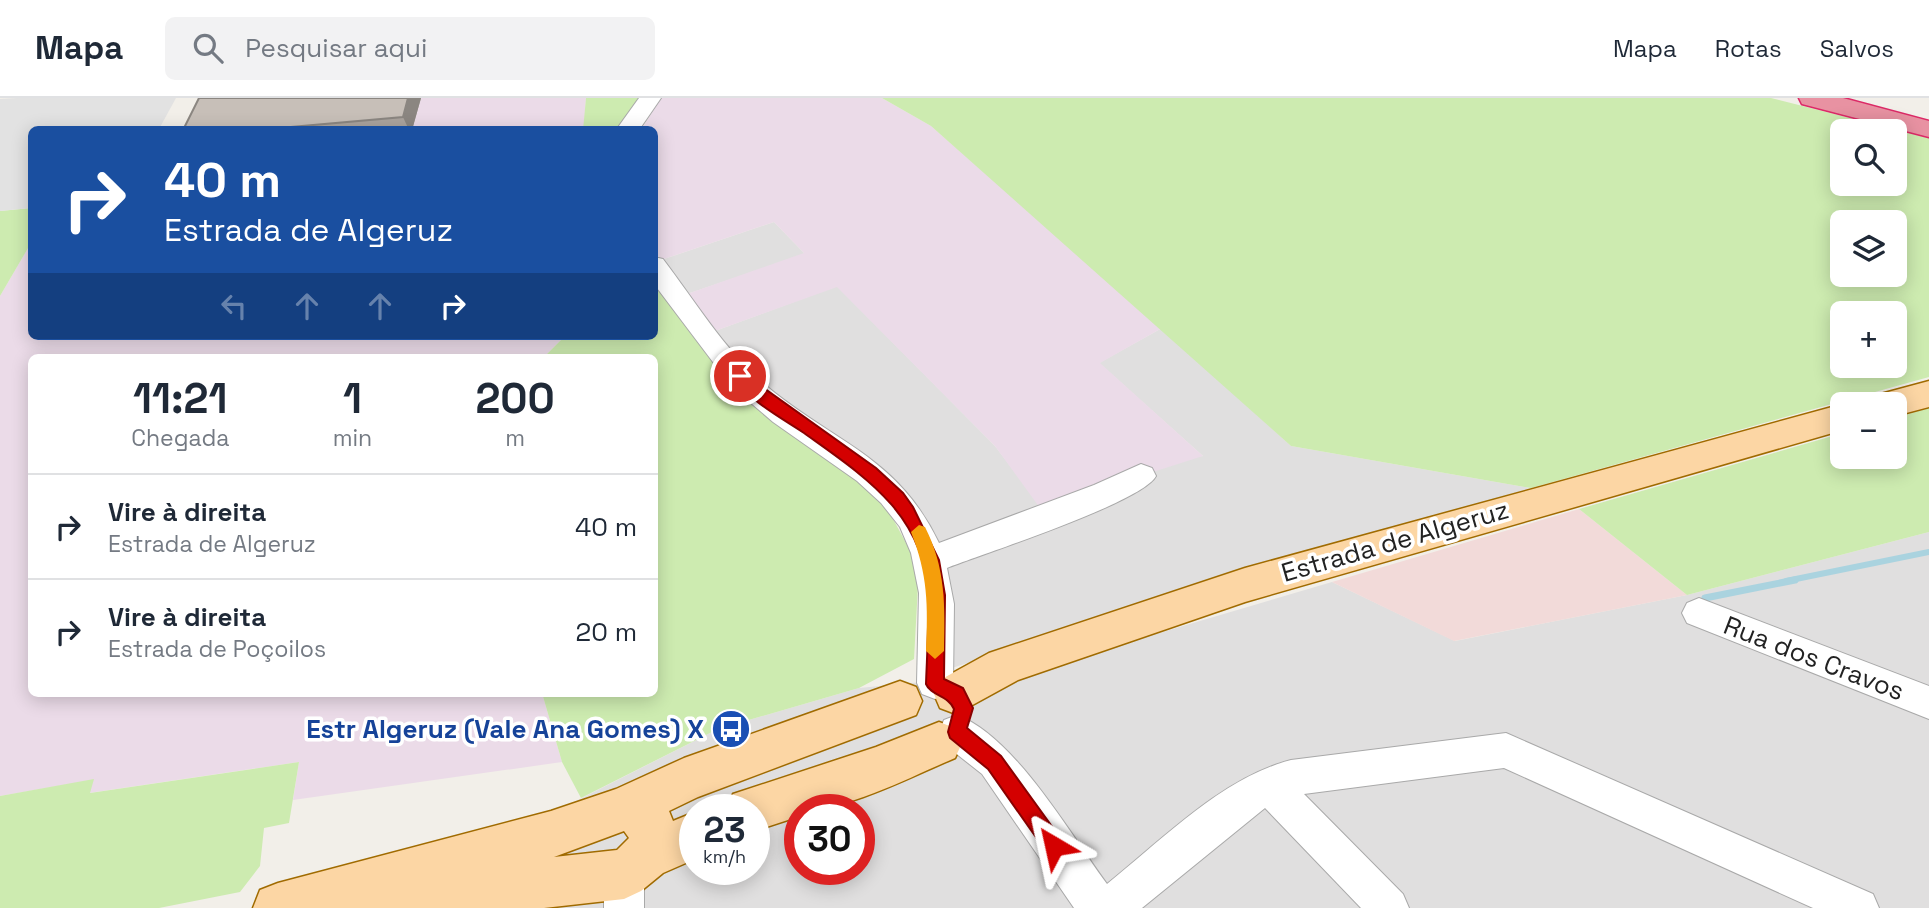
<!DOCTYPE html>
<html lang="pt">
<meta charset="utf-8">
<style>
:root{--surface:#fff;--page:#f2f2f3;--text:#1f2937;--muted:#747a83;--line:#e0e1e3}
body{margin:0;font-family:"Space Grotesk",sans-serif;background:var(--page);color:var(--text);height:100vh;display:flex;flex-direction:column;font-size:26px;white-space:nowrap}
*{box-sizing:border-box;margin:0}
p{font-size:23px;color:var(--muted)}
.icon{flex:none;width:38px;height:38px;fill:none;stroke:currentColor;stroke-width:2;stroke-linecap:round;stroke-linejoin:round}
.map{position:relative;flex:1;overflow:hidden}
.sheet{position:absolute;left:28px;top:256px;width:630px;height:343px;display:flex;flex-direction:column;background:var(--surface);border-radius:10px;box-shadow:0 4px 18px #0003}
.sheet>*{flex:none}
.guide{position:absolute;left:28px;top:28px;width:630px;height:214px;border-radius:10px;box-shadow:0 4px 18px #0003;background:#1a4fa0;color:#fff;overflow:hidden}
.fabs{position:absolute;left:1830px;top:21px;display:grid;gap:14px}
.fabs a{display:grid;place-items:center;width:77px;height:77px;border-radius:10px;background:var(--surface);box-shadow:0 4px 18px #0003;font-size:35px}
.speed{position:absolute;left:679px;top:696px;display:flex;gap:14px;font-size:35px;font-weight:700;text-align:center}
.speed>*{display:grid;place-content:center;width:91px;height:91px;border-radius:50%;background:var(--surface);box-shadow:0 4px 18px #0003;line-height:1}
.speed small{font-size:18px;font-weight:400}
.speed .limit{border:10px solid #d22;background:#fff;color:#111}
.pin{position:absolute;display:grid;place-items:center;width:60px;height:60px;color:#fff;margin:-30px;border:4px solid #fff;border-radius:50%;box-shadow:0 2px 7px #0007}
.me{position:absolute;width:77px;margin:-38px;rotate:324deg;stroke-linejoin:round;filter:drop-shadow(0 0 5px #0008)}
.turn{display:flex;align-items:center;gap:24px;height:147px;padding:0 21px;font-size:32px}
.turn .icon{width:91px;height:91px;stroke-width:2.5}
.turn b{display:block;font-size:49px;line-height:60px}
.lanes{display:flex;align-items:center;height:66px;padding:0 21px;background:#0003;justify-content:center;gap:35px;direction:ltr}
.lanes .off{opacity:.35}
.eta{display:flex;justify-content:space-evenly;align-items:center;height:119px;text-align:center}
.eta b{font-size:42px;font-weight:700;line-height:49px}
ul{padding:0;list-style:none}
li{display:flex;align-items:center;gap:21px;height:105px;padding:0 21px;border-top:2px solid var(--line)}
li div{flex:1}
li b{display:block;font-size:26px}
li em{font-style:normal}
header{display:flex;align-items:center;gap:42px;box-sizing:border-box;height:98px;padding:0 35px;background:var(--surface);border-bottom:2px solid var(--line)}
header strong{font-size:33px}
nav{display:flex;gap:38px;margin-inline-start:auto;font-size:24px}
.search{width:490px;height:63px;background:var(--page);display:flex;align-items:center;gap:18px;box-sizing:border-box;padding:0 24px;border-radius:10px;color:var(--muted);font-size:26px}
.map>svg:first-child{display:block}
.residential{fill:#e0dfdf;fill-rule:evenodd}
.commercial{fill:#f2dad9}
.industrial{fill:#ebdbe8}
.grass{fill:#cdebb0;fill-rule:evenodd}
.parking{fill:#e2e2e2}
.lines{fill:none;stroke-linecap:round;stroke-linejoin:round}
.stream-far1{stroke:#aad3df;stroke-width:6}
.stream{stroke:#aad3df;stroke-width:7}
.minor-casing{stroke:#a9a9a9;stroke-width:2}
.major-casing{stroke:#a06b00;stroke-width:3}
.highway-casing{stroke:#dc2a67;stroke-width:3}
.minor{fill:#fff;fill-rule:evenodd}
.major{fill:#fcd6a4;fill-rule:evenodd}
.highway{fill:#e892a2;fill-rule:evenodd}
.wall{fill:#aba49e}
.shaded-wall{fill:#8b8681}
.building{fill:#c7bfb8;stroke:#8b8681;stroke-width:2}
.route{fill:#d40000;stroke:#8a0000;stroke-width:2}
.slow{fill:#f59e0b}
.labels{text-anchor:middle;stroke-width:7;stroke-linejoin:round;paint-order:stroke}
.street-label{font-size:26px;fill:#222;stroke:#fff}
.transit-label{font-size:26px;font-weight:bold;fill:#164399;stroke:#fff;text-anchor:end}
</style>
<header>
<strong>Mapa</strong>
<div class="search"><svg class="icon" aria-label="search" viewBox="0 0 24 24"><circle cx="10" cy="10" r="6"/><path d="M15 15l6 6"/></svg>Pesquisar aqui</div>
<nav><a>Mapa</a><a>Rotas</a><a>Salvos</a></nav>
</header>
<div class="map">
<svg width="1929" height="810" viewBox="0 0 1929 810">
<rect width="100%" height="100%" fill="#f2efe9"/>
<g class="residential">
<polygon points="774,124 805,156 687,196 661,162"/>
<polygon points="837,188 995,348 1014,373 1203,358 1099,265 1162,230 1291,348 1531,390 1234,477 946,572 931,433 760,290 715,233"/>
<path d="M 1929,434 L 1929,810 L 365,810 L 718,631 L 859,590 L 1027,574 L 1332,484 L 1455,543 L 1687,497 ZM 695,712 L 754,712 L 754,772 L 695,772 ZM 800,712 L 859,712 L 859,772 L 800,772 Z"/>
</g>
<polygon class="commercial" points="1579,411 1687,497 1454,543 1332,484"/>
<g class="industrial">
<polygon points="421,0 586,0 584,31 412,32"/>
<polygon points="661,0 882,0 931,28 1162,230 1100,265 1203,358 1040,410 995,348 837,189 715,233 687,196 804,155 774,124 661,162 655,154 654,32 641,32"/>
<polygon points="31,145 32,238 565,238 544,259 32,259 32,595 542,595 562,664 293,702 299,664 89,695 93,682 0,698 0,198"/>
</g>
<g class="grass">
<polygon points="586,0 640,0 616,31 583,32"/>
<path d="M 882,0 L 1771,0 L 1929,40 L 1929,279 L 1531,390 L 1291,348 L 931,28 ZM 1895,33 L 1895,86 L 1843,86 L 1843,33 ZM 1895,124 L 1895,177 L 1843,177 L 1843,124 ZM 1895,215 L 1895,268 L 1843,268 L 1843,215 Z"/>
<polygon points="31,110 31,145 0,198 0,113"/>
<polygon points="655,184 740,299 869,388 892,419 919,469 914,561 859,590 718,631 581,700 562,664 542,595 654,595 654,259 544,259 565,238 654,238"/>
<polygon points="1929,310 1929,434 1687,497 1579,411 1843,335 1843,359 1895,359 1895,320"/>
<polygon points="299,664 289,725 264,730 260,768 240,794 159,810 0,810 0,698 94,681 90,695"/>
</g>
<polygon class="parking" points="17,0 176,0 159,31 32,32 31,110 0,113 0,1"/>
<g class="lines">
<polyline class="stream-far1" points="1786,483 1929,454"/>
<polyline class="stream" points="1705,500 1795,482"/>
<g class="minor-casing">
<g id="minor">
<polygon points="639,0 661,0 639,32 616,32"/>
<path d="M 654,159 L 663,161 C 695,203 724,251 764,286 C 832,344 897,357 939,445 L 1094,387 L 1141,366 L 1152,370 L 1156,378 C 1143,404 983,456 947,470 L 954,506 L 953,585 L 948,596 L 935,601 L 922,596 L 917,585 L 919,495 L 911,455 L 900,429 L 881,405 L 857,383 L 773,324 L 731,288 L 654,186 Z"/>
<polygon points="1699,500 1929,588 1929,621 1687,525 1682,515 1687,505"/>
<path d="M 957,617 C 1015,639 1070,736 1107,786 C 1162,742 1222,680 1291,662 L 1506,635 L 1873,796 L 1879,810 L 1813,810 L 1504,670 L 1304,696 L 1403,796 L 1409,810 L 1361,810 L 1265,710 L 1142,810 L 1074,810 L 982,676 L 944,646 L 939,634 L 944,622 Z"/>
<polygon points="624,756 638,762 644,776 644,810 604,810 604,776 610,762"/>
</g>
</g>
<g class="major-casing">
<g id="major">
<polygon points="1929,283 1929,309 1895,318 1895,306 1872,306 1877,297"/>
<polygon points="1843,306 1843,332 1245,504 1018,582 956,616 940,610 934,596 940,582 989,555 1245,470"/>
<path d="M 900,583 L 916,589 L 922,603 L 916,617 L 698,699 L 669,713 L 673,723 L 695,714 L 695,761 L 663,775 L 641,793 L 624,801 L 544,810 L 253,810 L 260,792 L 278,785 L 551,713 L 616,691 L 684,660 ZM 624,733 L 629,740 L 617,752 L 554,759 Z"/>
<path d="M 939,624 L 955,630 L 962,645 L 955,660 C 910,679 849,712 800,712 L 800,718 L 754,733 L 754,712 L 726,712 L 733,696 L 876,649 Z"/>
</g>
</g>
<g class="highway-casing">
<polygon id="highway" points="1799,0 1843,0 1929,23 1929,39 1802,6"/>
</g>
<use href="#minor" class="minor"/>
<use href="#major" class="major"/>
<use href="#highway" class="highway"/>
</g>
<polygon class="wall" points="421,0 412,32 183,32"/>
<polygon class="shaded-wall" points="408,0 421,0 412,32 409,32 403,19"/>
<polygon class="building" points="199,0 408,0 403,19 257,32 183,32"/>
<path class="route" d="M 740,273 L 876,370 L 903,395 L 913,409 L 939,462 L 945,497 L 944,581 L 963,590 L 973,610 L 967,630 L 1001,658 L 1061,741 L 1064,748 L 1061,755 L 1054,757 L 1047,755 L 988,671 L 950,640 L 948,634 L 954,611 C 948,597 931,598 926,586 C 927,557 929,528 928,499 C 926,417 864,378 804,335 C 780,319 749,303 733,278 Z"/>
<path class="slow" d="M 919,427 L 925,429 C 946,470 945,509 944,553 L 935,561 L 926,553 C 928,507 928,477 911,434 Z"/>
<defs>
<g id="bus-disc" transform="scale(2.0125)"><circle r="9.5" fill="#1a4fb4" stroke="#fff"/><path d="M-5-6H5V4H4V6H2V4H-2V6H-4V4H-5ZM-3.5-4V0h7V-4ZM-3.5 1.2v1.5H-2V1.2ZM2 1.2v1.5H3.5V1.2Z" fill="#fff"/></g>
</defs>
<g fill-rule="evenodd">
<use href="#bus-disc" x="731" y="631"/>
</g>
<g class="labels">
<g class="street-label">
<text transform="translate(1395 443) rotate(-16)" y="9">Estrada de Algeruz</text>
<text transform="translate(1814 560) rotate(21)" y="9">Rua dos Cravos</text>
</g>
<g class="transit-label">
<text x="704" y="640">Estr Algeruz (Vale Ana Gomes) X</text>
</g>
</g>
</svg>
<div class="fabs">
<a><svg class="icon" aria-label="search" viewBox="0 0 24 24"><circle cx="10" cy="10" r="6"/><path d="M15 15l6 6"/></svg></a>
<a><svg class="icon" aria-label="layers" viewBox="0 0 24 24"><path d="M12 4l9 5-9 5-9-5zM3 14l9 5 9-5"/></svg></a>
<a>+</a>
<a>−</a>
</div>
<div class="speed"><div>23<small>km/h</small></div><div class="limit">30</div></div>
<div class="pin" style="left:740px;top:278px;background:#d93025"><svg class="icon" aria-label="arrive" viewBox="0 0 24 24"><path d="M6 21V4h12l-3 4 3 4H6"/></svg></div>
<svg class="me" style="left:1054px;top:748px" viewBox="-20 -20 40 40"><path d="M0-17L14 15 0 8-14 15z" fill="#d40000" stroke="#fff" stroke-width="4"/></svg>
<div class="guide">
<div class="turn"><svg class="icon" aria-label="right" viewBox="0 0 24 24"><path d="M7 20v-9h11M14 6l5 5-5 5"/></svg><div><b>40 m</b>Estrada de Algeruz</div></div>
<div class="lanes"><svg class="icon off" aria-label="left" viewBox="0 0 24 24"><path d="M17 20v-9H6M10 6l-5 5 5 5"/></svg><svg class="icon off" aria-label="ahead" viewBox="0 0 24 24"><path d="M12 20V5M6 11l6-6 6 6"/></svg><svg class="icon off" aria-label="ahead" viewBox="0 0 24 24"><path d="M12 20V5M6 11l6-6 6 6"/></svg><svg class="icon" aria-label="right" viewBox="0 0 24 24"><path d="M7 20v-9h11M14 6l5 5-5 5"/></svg></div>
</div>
<section class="sheet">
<div class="eta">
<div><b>11:21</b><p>Chegada</p></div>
<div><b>1</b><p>min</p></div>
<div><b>200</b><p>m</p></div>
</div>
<ul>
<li><svg class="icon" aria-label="right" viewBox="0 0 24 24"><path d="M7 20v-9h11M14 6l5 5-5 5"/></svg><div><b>Vire à direita</b><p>Estrada de Algeruz</p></div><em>40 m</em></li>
<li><svg class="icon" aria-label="right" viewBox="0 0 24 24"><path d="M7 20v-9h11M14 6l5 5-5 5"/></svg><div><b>Vire à direita</b><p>Estrada de Poçoilos</p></div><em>20 m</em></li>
</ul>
</section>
</div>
